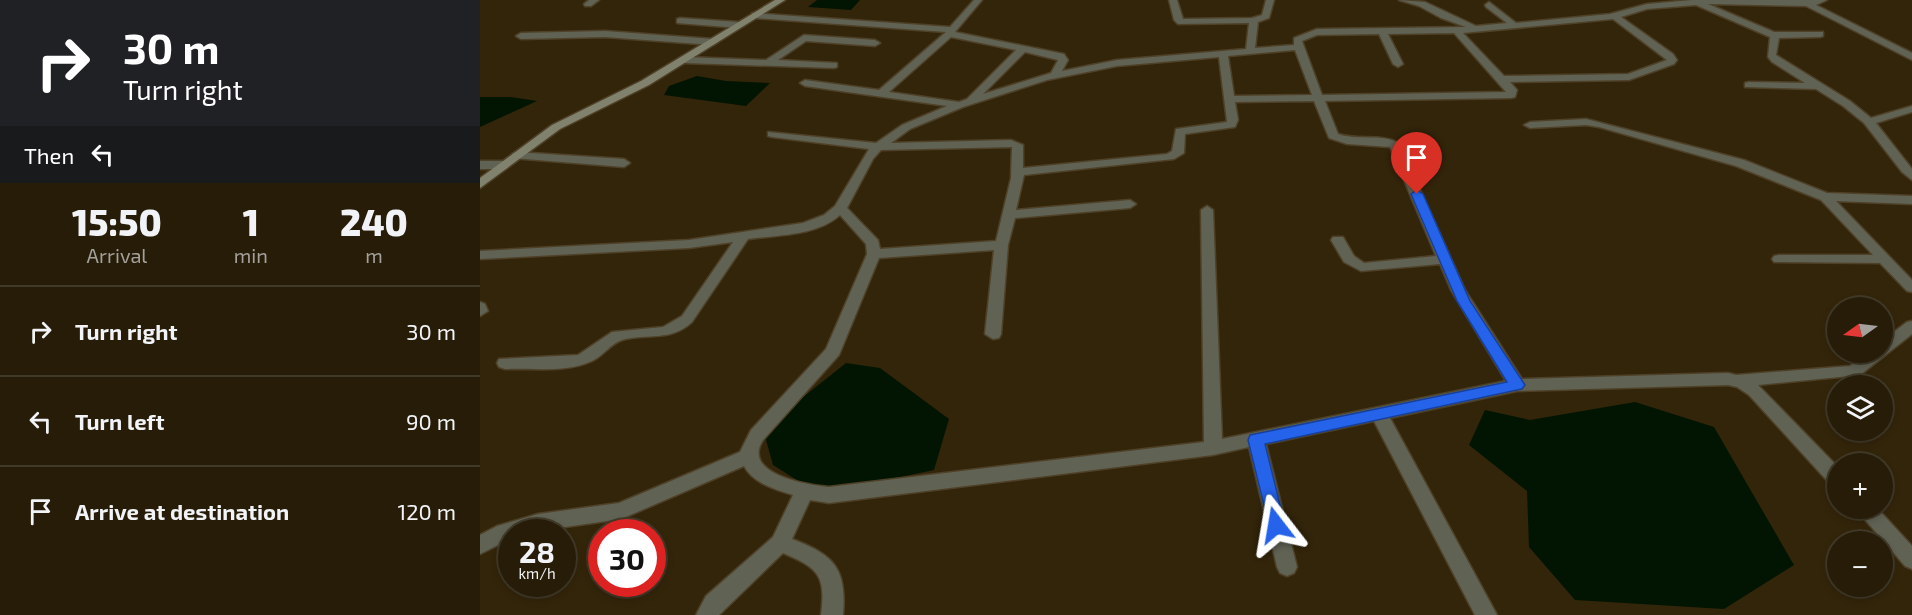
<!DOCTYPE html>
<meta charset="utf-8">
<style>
:root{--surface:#261c08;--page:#322916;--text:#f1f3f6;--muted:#a4a19c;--line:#423a29}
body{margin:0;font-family:"Exo 2",sans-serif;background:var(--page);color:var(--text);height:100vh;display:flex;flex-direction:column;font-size:22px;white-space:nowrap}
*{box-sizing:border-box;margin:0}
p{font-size:20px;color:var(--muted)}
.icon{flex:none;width:33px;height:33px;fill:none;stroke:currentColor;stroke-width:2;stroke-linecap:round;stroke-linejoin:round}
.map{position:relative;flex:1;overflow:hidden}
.panel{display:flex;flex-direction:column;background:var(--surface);width:480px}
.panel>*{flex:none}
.banner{background:#202124;color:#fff;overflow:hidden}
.needle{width:39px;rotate:256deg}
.fabs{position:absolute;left:1347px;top:297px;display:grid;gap:12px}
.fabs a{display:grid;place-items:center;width:66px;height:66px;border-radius:50%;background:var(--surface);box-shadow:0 3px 9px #0003,0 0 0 2px var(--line);font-size:30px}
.speed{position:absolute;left:18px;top:519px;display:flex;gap:12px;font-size:30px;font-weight:700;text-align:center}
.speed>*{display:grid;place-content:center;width:78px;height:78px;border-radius:50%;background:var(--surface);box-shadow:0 3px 9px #0003,0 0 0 2px var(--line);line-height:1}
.speed small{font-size:15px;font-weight:400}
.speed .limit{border:9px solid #d22;background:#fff;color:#111}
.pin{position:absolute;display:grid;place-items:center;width:51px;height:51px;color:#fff;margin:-62px -26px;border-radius:50% 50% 50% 0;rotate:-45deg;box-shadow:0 0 6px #0007}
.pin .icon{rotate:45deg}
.me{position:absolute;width:66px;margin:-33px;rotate:346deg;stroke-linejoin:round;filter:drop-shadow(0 0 4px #0008)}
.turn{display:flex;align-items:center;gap:21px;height:126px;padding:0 24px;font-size:27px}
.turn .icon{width:78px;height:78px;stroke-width:2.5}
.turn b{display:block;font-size:42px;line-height:51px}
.then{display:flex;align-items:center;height:57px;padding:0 24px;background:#0003;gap:12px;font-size:22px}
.eta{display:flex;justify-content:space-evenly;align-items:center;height:102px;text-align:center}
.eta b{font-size:36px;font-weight:800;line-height:42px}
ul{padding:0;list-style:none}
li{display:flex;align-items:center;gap:18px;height:90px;padding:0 24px;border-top:2px solid var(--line)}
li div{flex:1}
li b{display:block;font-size:22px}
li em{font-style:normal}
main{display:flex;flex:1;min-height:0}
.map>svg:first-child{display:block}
.water{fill:#021502}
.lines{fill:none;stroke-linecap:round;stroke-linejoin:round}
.minor-casing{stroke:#4e4128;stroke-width:3}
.secondary-casing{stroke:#4e4128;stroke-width:3}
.minor{fill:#606254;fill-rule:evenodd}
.secondary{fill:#80826d;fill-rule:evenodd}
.route{fill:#2563eb;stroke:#184099;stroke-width:1.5}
</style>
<main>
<section class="panel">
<div class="banner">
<div class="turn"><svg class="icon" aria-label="right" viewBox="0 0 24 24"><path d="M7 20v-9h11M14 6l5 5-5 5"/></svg><div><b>30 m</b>Turn right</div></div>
<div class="then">Then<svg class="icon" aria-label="left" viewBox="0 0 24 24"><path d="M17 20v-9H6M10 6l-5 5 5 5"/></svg></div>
</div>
<div class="eta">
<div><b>15:50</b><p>Arrival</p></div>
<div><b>1</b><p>min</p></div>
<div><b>240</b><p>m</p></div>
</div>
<ul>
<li><svg class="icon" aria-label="right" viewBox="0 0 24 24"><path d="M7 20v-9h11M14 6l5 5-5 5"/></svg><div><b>Turn right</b></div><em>30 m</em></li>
<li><svg class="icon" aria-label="left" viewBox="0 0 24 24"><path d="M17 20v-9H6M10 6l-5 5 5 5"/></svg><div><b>Turn left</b></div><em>90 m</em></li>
<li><svg class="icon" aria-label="arrive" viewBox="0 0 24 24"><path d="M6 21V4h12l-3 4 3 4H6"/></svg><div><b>Arrive at destination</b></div><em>120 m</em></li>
</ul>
</section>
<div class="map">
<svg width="1432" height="615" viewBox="0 0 1432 615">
<rect width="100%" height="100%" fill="#33250a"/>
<g class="water">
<polygon points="337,0 380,0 371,10 328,7"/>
<polygon points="217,76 246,81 290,83 266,106 184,95 189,86"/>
<polygon points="0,97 31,97 57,101 0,127"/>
<polygon points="366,363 400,368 469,419 454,470 339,494 293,465 283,429"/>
<polygon points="1155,402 1234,427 1314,565 1244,609 1095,600 1049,547 1047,491 989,445 1005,410 1050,420"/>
</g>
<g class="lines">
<g class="minor-casing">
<g id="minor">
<polygon points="109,0 119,0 111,6 105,6 104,4"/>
<path d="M 494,0 L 502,0 L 475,32 L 584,54 L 588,60 L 582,71 L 637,60 L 766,49 L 769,23 L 698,24 L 694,20 L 689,0 L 697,0 L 703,19 L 772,18 L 782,15 L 786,0 L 794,0 L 789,18 L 778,22 L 775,48 L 814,45 L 814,38 L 837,29 L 986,27 L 961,18 L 939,6 L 919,0 L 945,2 L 996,26 L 1027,23 L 1006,7 L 1005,5 L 1009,2 L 1036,23 L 1130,14 L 1167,4 L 1212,0 L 1347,0 L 1336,5 L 1432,53 L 1432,60 L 1326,6 L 1228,4 L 1294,32 L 1343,32 L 1343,36 L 1340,37 L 1299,38 L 1296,55 L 1370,101 L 1391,118 L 1432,106 L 1432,112 L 1396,123 L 1432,169 L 1432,180 L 1422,172 L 1384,123 L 1363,106 L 1336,89 L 1265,87 L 1265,83 L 1269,82 L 1325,83 L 1292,62 L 1288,57 L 1290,37 L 1216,5 L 1167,9 L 1141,17 L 1193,54 L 1197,60 L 1194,64 L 1149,80 L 1030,82 L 1037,90 L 1035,97 L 1031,98 L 845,101 L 858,134 C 878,141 900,133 919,143 L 985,290 L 1042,379 L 1248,373 L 1256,375 L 1370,366 L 1387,352 L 1402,352 L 1402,341 L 1427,322 L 1432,321 L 1432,334 L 1380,375 L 1278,385 L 1358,467 L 1358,487 L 1351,485 L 1269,395 L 1257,387 L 1248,385 L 1037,391 L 910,418 L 1017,615 L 995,615 L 894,421 L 786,444 L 817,567 L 814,573 L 807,576 L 800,573 L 797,567 L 769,447 L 733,455 L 349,503 L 330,500 L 312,539 C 354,555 367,568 363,615 L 341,615 C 346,576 339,568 303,553 L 239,615 L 216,615 L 226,596 L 293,537 L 313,495 C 295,489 274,484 264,466 L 141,519 L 50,532 L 32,532 L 32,538 L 0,554 L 0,535 L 17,526 L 58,514 L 139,503 L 260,452 L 271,430 L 346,349 L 387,254 L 386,244 L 360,215 C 337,236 297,235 268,239 L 212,322 C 191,342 167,333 142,340 C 130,344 123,356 112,361 C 87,373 52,368 25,369 L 19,367 L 17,363 L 19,359 L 98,355 L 132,332 L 183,327 L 202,316 L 253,242 L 209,248 L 0,259 L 0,251 L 209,240 L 323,223 L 344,215 L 355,206 L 389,149 L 292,137 L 288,136 L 288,132 L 396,143 L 422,125 L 467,106 L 325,86 L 320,83 L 325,80 L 399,90 L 466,32 L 275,18 L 272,17 L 272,13 L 470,27 ZM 1133,19 L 1187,60 L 1148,74 L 1024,76 L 983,33 ZM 974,33 L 1026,92 L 842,95 L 822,41 L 837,35 L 899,34 L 913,64 L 918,67 L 923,64 L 908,34 ZM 471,37 L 536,50 L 487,99 L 479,102 L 409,92 ZM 815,50 L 832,95 L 754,96 L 748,56 ZM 545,52 L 578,60 L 571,73 L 503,94 ZM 739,57 L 747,122 L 696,129 L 692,151 L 687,154 L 543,168 L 543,145 L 531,140 L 411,143 L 430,129 L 483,107 L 567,80 L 637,66 ZM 834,101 L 849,138 L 867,144 L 910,147 L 956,256 L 884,263 L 874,256 L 863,237 L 853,237 L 851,240 L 864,262 L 881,271 L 960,264 L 971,290 L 1026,381 L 742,439 L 733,210 L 727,206 L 721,210 L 724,442 L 349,487 C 327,485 261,474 283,440 L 359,355 L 399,258 L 514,250 L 505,334 L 513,339 L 519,338 L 521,334 L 528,245 L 535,218 L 650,208 L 656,204 L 650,200 L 536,210 L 544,175 L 694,159 L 704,153 L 705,134 L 755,127 L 758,120 L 755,102 ZM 532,147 L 531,178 L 516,241 L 400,249 L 398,240 L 367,208 L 393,159 L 401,150 Z"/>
<polygon points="200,18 259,22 263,25 259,28 197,23 197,19"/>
<polygon points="125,31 233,39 238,42 233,45 125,37 41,39 36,36 41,33"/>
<polygon points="324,35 395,40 400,43 395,46 326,41 298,60 357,63 357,67 354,68 205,63 200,60 205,57 286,60"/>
<polygon points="1106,119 1264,160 1347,193 1432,196 1432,204 1356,201 1432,280 1432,292 1427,291 1400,263 1294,262 1292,259 1294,256 1299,255 1393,255 1341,200 1256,166 1119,127 1106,125 1050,128 1044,125 1050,122"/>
<polygon points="36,152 144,159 150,163 144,167 32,158 32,154"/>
<polygon points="0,161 24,161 30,165 24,169 0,169"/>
<polygon points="0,302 5,304 8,311 0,316"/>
<polygon points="1375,508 1397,508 1432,546 1432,569 1425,566"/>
</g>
</g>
<g class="secondary-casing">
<polygon id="secondary" points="295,0 305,0 169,85 80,129 0,188 0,178 72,125 161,81"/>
</g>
<use href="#minor" class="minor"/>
<use href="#secondary" class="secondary"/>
</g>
<polygon class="route" points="937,190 943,194 990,301 1045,385 1042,389 1037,390 785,444 805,525 803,530 796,532 790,530 768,440 770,435 1027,382 977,301 931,194"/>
</svg>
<div class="fabs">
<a><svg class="needle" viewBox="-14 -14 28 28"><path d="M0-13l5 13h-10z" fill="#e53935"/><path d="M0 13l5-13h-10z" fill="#a4a19c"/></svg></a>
<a><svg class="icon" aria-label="layers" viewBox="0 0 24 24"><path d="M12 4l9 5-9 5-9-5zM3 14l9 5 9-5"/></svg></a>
<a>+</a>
<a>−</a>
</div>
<div class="speed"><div>28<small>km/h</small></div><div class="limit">30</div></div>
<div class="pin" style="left:937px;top:194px;background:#d93025"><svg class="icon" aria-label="arrive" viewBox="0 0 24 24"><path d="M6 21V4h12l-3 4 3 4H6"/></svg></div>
<svg class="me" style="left:796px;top:525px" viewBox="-20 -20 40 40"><path d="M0-17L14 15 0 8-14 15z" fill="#2563eb" stroke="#fff" stroke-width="4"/></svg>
</div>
</main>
